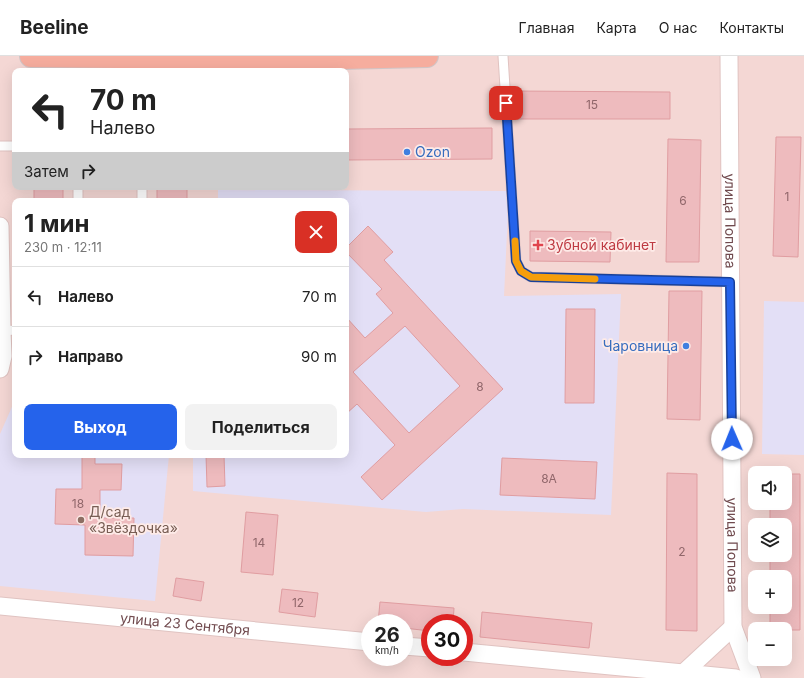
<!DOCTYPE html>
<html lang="ru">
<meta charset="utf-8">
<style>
:root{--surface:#fff;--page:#f2f2f2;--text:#222;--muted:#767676;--line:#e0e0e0;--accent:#2563eb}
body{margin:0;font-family:Inter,sans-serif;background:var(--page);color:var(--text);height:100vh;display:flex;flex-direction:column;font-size:15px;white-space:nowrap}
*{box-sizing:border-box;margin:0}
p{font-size:13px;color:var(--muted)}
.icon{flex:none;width:22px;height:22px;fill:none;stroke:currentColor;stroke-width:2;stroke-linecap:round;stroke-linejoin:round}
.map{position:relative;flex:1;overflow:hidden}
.sheet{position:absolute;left:12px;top:142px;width:337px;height:260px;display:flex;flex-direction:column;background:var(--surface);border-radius:8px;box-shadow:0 4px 16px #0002}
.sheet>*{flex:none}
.hud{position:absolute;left:12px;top:12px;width:337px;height:122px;border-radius:8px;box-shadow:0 4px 16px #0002;background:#fff;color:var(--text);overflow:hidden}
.fabs{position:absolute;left:748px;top:410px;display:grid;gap:8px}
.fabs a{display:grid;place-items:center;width:44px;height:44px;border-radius:8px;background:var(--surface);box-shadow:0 4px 16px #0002;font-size:20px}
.speed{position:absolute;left:361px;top:558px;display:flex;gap:8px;font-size:20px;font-weight:700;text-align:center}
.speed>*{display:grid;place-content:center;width:52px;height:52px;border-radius:50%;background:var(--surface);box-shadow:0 4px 16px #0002;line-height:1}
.speed small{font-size:10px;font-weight:400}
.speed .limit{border:6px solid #d22;background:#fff;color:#111}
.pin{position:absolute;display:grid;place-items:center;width:34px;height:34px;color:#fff;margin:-17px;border-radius:8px;box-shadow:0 2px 6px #0006}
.me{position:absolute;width:44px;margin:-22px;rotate:359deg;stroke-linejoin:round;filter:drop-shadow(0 0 3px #0008)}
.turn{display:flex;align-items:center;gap:14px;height:84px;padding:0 12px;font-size:18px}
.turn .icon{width:52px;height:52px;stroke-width:2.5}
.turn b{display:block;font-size:28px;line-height:34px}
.then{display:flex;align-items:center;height:38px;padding:0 12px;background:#0003;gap:8px;font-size:15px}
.round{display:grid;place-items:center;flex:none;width:42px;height:42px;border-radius:8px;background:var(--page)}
.overview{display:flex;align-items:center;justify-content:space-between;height:68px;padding:0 12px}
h1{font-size:24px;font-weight:700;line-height:30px}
.button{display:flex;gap:8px;margin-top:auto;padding:8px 12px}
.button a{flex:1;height:46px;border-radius:8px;background:var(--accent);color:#fff;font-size:16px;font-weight:700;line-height:46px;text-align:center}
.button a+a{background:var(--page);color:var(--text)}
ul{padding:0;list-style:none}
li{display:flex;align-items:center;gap:12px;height:60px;padding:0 12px;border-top:1px solid var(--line)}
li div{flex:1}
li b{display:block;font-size:15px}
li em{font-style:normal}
header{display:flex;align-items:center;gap:24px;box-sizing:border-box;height:56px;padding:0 20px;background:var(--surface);border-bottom:1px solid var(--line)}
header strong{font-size:19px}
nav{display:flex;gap:22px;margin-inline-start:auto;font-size:14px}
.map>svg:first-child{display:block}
.residential{fill:#f4d7d4;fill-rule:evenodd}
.education{fill:#e3dff6}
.building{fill:#eebbbe;stroke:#e09da1;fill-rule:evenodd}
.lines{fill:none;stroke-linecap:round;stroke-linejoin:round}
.service-casing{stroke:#e0c3c1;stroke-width:11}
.minor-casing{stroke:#e0c3c1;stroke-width:19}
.primary-casing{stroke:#d1c5c6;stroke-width:24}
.service{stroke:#fff;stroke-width:9}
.minor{stroke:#fff;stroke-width:17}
.primary{stroke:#f6ad9e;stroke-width:22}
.route-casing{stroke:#184099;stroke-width:10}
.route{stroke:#2563eb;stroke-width:7}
.slow{stroke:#f59e0b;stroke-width:7}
.shop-dot{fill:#3f7fe0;stroke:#feebe8;stroke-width:1.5}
.health-dot{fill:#e0444e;stroke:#feebe8;stroke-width:1.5}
.education-dot{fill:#8d6e63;stroke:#feebe8;stroke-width:1.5}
.labels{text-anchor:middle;stroke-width:3.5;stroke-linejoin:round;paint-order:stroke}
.number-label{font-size:12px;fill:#90666a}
.shop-label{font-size:14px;fill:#366cbe;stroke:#feebe8;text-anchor:start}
.street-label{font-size:14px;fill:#704a4e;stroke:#feebe8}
.health-label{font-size:14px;fill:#be3a42;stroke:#feebe8;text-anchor:start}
.education-label{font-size:14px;fill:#785e54;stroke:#feebe8;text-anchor:start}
</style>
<header>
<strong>Beeline</strong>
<nav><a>Главная</a><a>Карта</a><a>О нас</a><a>Контакты</a></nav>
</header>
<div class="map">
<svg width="804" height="622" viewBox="0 0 804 622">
<rect width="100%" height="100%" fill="#fae6e2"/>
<path class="residential" d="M 0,0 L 804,0 L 804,622 L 0,622 ZM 15,15 L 346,15 L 346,131 L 15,131 ZM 15,145 L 346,145 L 346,399 L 15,399 ZM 755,417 L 785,417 L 785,447 L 755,447 ZM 755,469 L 785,469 L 785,499 L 755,499 ZM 755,521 L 785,521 L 785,551 L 755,551 ZM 370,567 L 404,567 L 404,601 L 370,601 ZM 430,567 L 464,567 L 464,601 L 430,601 ZM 755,573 L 785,573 L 785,603 L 755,603 Z"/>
<g class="education">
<polygon points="218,134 509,135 504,240 621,238 611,459 463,453 426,456 193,435 193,399 346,399 346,145 218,145"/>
<polygon points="764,245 804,246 804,399 762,398"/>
<polygon points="15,344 15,399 169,399 155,545 0,530 0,378"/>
</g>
<g class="building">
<polygon points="514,35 670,36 670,63 514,63"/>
<polygon points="492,72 492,103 346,104 346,73"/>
<polygon points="776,81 801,81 798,201 773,200"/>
<polygon points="668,83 701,84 699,206 666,206"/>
<rect x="34" y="131" width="29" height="14"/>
<rect x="157" y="131" width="30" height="14"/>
<path d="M 368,170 L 393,196 L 384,204 L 503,333 L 382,444 L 361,421 L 395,389 L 357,348 L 346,358 L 346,261 L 365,282 L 393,257 L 376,238 L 382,233 L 346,196 L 346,192 ZM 405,270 L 460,330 L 409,377 L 353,316 Z"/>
<polygon points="530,175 611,176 610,206 530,205"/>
<polygon points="669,235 702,235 700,364 667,363"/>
<polygon points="566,253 595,253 594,347 565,347"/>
<polygon points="82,399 95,399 95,408 122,408 121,434 100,434 100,462 134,462 133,500 85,499 85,469 55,468 56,433 82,433"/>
<polygon points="206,399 224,399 225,430 207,431"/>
<polygon points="502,402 597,406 595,443 500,439"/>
<polygon points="667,417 697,418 697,575 666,574"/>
<polygon points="785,418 800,418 800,574 785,574 785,573 770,573 770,551 785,551 785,521 770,521 770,499 785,499 785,469 770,469 770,447 785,447"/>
<polygon points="246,456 278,459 273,519 241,516"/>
<polygon points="176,522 204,526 201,545 173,540"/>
<polygon points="282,533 318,537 315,561 279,556"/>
<polygon points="380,546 454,552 453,567 430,567 430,575 404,572 404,567 378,567"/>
<polygon points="482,556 592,567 589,592 480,581"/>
</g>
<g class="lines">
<g class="service-casing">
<g id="service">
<polyline points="503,0 516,205 521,215 531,221 730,226"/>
<polyline points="0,90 15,90"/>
<polyline points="142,131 142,145"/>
<polyline points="78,145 78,131"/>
<polyline points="2,275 15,274"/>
</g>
</g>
<g class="minor-casing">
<g id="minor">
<path id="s1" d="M 729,0 L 733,571 L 752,622"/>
<polyline points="0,170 2,275 3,300 0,313"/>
<path id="s2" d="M 0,550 L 370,586"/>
<polyline points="404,590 430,592"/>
<polyline points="464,596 736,622"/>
<polyline points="678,622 733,571"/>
</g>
</g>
<g class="primary-casing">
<polyline id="primary" points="31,0 294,3 427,0"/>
</g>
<use href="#service" class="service"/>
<use href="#minor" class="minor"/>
<use href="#primary" class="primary"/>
</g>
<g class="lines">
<g class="route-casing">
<polyline id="route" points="506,47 516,205 521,215 531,221 730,226 732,383"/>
</g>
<use href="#route" class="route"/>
<polyline class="slow" points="515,185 516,205 521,215 531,221 595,223"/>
</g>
<g class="shop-dot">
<circle cx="407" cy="96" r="4"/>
<circle cx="686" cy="290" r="4"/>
</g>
<path class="health-dot" d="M536 183h4v4h4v4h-4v4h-4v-4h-4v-4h4z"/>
<circle class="education-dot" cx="81" cy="464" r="4"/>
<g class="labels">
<g class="number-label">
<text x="592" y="53">15</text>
<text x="787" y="145">1</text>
<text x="683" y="149">6</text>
<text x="480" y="335">8</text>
<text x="549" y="427">8А</text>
<text x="78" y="452">18</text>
<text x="259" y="491">14</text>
<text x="682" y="500">2</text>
<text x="298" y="551">12</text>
</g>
<g class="shop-label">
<text x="415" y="101">Ozon</text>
<text x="678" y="295" text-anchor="end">Чаровница</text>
</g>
<g class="street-label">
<text dy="5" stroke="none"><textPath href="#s1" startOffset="165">улица Попова</textPath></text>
<text dy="5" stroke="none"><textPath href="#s1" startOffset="489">улица Попова</textPath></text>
<text dy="5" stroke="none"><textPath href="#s2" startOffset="186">улица 23 Сентября</textPath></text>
</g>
<g class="health-label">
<text x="547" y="194">Зубной кабинет</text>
</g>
<g class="education-label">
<text x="89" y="461">Д/сад<tspan x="89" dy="16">«Звёздочка»</tspan></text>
</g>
</g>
</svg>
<div class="fabs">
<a><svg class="icon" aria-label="sound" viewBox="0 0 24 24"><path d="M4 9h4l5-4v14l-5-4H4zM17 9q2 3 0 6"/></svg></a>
<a><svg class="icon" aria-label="layers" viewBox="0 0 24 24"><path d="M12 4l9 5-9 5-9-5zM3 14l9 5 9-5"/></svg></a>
<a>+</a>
<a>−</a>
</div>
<div class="speed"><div>26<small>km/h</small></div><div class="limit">30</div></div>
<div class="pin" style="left:506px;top:47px;background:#d93025"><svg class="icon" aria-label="arrive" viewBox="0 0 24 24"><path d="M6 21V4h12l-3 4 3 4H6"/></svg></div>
<svg class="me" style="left:732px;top:383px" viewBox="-20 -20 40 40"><circle r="19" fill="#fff"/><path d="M0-13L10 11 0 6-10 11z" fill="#2563eb"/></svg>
<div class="hud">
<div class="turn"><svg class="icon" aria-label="left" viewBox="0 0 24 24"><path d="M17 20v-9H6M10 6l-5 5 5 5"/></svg><div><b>70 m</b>Налево</div></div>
<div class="then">Затем<svg class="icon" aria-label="right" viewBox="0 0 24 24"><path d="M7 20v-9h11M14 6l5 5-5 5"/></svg></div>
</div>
<section class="sheet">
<div class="overview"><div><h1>1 мин</h1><p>230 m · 12:11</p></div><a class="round" style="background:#d93025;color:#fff"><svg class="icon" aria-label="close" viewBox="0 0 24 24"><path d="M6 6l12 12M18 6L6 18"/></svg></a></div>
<ul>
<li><svg class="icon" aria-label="left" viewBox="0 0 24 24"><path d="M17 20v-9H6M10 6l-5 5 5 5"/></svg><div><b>Налево</b></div><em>70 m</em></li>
<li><svg class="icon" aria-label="right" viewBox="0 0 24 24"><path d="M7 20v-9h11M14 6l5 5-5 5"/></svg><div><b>Направо</b></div><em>90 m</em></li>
</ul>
<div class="button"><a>Выход</a><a>Поделиться</a></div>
</section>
</div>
